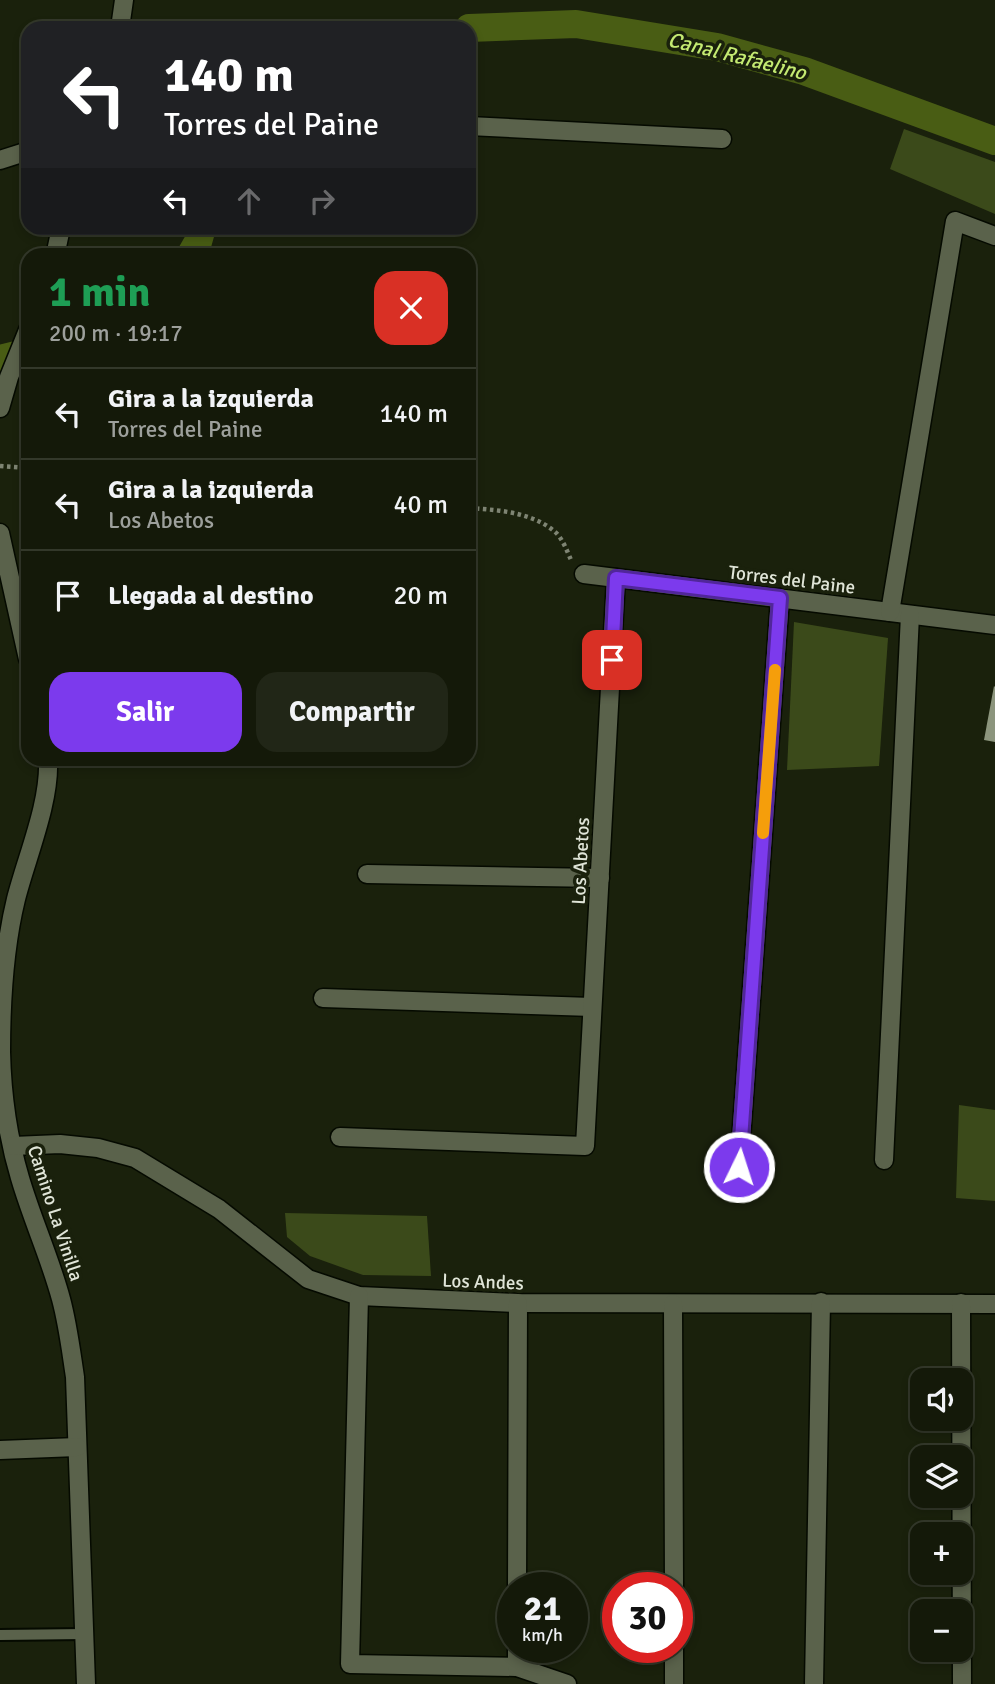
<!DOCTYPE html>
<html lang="es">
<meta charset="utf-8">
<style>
:root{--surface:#141909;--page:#212617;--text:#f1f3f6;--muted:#9da09c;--line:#33382a;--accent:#7c3aed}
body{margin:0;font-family:Signika,sans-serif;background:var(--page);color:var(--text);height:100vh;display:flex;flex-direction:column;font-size:26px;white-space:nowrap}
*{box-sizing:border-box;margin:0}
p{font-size:23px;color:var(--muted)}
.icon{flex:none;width:38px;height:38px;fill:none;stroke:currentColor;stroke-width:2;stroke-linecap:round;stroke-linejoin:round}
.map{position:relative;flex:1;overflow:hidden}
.details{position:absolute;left:21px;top:248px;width:455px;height:518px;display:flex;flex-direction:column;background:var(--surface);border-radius:21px;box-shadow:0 4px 10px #0003,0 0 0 2px var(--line)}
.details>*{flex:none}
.top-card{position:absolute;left:21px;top:21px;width:455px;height:214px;border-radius:21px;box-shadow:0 4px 10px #0003,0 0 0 2px var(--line);background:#202124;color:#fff;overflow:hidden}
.buttons{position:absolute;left:910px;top:1368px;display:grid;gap:14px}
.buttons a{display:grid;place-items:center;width:63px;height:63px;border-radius:14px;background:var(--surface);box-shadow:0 4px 10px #0003,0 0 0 2px var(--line);font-size:35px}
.speed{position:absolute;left:497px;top:1572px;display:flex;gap:14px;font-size:35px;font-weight:700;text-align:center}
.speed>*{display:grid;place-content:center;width:91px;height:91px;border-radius:50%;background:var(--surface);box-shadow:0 4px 10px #0003,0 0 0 2px var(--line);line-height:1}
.speed small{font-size:18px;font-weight:400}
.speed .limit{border:10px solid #d22;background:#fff;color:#111}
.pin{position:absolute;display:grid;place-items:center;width:60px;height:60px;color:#fff;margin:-30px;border-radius:14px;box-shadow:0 4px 10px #0006}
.me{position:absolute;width:77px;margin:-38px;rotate:4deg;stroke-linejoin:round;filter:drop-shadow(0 0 5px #0008)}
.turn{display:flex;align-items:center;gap:24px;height:147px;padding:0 28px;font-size:32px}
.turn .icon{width:91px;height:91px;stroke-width:2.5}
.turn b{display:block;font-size:49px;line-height:60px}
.lanes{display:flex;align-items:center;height:66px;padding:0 28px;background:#0003;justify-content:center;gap:35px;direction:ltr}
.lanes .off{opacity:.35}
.round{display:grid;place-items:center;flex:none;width:74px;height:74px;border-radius:21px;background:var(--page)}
.summary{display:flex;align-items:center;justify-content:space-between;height:119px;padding:0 28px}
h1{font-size:42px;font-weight:700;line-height:52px;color:#1e9e55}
.action{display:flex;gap:14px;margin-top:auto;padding:14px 28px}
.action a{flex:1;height:80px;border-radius:21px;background:var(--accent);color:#fff;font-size:28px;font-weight:700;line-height:80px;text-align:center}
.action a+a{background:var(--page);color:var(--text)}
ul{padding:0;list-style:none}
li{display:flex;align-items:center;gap:21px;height:91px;padding:0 28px;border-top:2px solid var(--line)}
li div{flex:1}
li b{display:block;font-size:26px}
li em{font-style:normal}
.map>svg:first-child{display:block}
.green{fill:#3b4a1a}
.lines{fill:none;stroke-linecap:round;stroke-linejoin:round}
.canal{stroke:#495d14;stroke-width:28}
.building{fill:#8c957d}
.service-casing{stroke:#050a00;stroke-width:14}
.minor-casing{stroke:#050a00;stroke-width:21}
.tertiary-casing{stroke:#050a00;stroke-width:21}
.path{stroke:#7e8473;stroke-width:4.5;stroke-dasharray:3.5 3.5;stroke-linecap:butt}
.service{stroke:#5a624b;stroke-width:10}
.minor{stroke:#5a624b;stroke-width:18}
.tertiary{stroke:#5a624b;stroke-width:18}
.route-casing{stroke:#51269a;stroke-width:18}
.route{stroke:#7c3aed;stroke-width:12}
.slow{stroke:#f59e0b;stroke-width:12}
.labels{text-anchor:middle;stroke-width:7;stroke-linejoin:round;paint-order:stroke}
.street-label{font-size:19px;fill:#e0e5d8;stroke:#1a210c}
.water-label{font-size:21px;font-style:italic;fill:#c4ea72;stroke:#1a210c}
</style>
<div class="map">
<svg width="995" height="1684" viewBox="0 0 995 1684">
<rect width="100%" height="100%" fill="#1a210c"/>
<g class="green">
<polygon points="904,129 995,162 995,214 890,169"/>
<polygon points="794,622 888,638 879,766 787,770"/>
<polygon points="959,1105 995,1110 995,1201 956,1198"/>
<polygon points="285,1213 427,1216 431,1276 363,1275 310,1256 287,1237"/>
</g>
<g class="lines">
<g class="canal">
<polyline points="469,28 576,24 717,47 804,71 995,141"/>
<polyline points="190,256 198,242 202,228"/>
<polyline points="0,359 28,352"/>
</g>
</g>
<polygon class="building" points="994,686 995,687 995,742 984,740"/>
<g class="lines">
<g class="service-casing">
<polyline id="service" points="0,1635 84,1634"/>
</g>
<g class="minor-casing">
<g id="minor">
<polyline points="469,126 722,139"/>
<polyline points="55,256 61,228"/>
<polyline points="0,408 9,377 28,330"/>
<polyline points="0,533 28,659"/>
<polyline points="584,574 995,625"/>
<polyline points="890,612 955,221 995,236"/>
<path d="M 48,760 C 50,803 27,856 16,899 C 4,948 1,1002 1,1052 C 2,1094 8,1138 20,1178 C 32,1219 50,1258 61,1299 C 68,1325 71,1351 75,1377 L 86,1684"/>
<polyline points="367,874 600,878"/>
<polyline points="323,998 592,1007"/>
<polyline points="340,1137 585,1146 616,578"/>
<polyline points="13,1146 60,1144 98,1148 135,1158 219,1209 308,1279 359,1296 518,1303 995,1304"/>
<polyline points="884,1160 910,615"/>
<polyline points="739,1167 780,598"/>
<polyline points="359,1296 350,1664 517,1667 567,1684"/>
<polyline points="961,1303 962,1684"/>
<polyline points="673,1304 674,1587"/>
<polyline points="0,1450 77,1447"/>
<polyline points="517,1587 518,1303"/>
<polyline points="674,1647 674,1684"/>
<polyline points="517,1667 517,1647"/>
<polyline points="814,1684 821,1302"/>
</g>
</g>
<g class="tertiary-casing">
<g id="tertiary">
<polyline points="120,28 124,0"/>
<polyline points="0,160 28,151"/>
</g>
</g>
<g class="path">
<polyline points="0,466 28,468"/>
<path d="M 469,508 C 498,510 531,512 554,531 C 562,537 567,551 571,560"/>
</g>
<use href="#service" class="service"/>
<use href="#minor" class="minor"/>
<use href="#tertiary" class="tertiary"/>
</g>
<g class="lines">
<g class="route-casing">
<polyline id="route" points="612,660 616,578 780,598 739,1167"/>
</g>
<use href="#route" class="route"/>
<polyline class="slow" points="763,833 775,670"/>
</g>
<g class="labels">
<g class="street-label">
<text transform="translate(792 579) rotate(7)" y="7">Torres del Paine</text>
<text transform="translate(580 861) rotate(-87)" y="7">Los Abetos</text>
<text transform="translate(56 1213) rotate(72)" y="7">Camino La Vinilla</text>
<text transform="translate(483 1281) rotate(2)" y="7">Los Andes</text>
</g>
<g class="water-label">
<text transform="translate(737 56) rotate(14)" y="7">Canal Rafaelino</text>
</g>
</g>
</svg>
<div class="buttons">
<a><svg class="icon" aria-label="sound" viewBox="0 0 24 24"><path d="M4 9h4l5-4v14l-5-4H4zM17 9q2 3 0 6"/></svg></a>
<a><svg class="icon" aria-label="layers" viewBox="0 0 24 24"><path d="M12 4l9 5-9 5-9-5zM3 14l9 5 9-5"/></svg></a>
<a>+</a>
<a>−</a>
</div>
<div class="speed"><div>21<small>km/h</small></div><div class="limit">30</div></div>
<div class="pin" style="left:612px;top:660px;background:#d93025"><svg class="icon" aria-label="arrive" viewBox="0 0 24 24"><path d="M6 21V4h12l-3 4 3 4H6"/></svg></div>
<svg class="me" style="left:739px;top:1167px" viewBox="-20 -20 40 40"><circle r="17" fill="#7c3aed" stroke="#fff" stroke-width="3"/><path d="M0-11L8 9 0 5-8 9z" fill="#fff"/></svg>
<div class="top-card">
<div class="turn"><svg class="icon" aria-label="left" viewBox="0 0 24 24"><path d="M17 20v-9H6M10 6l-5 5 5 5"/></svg><div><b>140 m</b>Torres del Paine</div></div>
<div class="lanes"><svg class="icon" aria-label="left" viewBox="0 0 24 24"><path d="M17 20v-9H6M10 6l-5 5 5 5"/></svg><svg class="icon off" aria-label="ahead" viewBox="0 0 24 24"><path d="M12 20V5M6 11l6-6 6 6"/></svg><svg class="icon off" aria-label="right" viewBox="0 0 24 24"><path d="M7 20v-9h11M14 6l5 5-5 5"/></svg></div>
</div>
<section class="details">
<div class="summary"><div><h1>1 min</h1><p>200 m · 19:17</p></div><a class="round" style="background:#d93025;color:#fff"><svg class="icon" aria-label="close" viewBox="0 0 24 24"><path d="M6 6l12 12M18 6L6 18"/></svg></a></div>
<ul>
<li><svg class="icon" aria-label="left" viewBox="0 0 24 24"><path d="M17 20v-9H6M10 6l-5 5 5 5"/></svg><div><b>Gira a la izquierda</b><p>Torres del Paine</p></div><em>140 m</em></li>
<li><svg class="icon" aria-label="left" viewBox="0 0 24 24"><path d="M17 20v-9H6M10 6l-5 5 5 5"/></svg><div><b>Gira a la izquierda</b><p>Los Abetos</p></div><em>40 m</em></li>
<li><svg class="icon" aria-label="arrive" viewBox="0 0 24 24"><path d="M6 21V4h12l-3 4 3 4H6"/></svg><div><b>Llegada al destino</b></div><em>20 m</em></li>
</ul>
<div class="action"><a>Salir</a><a>Compartir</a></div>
</section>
</div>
